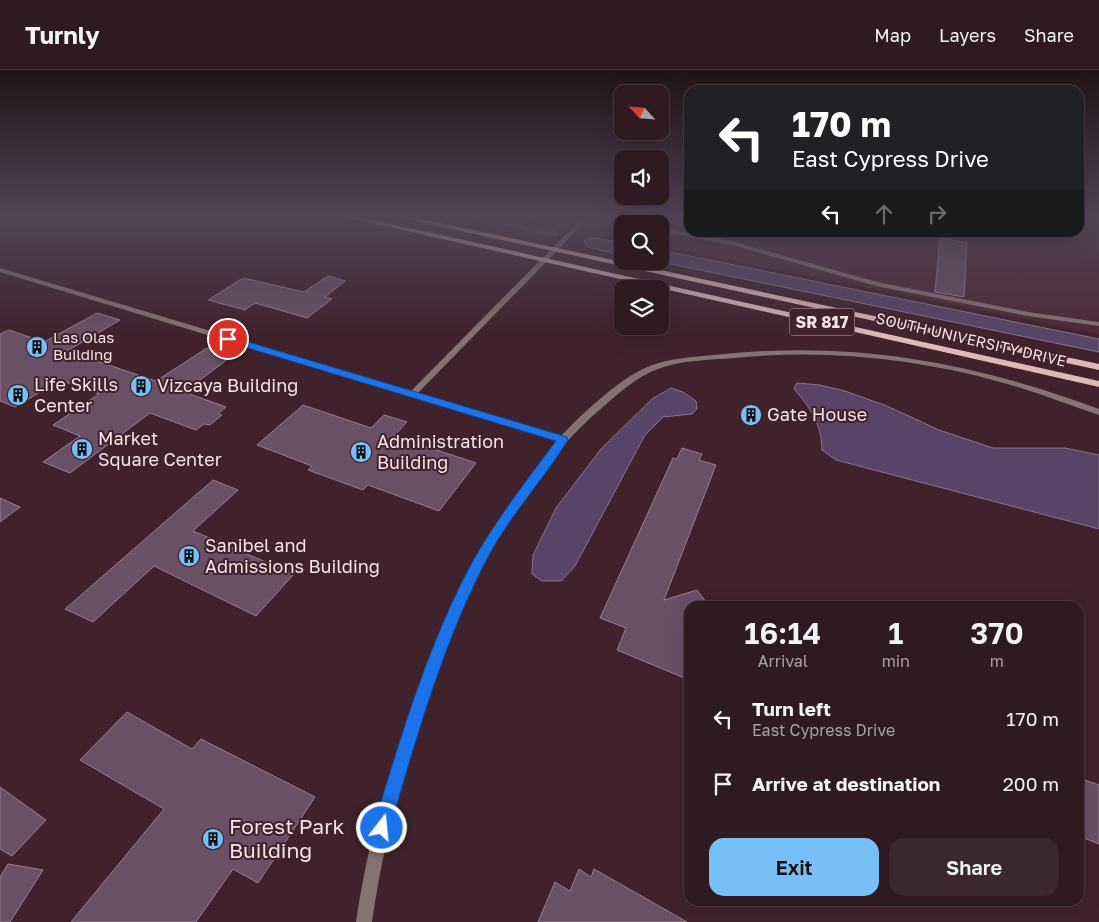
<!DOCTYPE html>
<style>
:root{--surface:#2f1a21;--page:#3b272e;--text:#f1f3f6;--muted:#a7a1a5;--line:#4a383f;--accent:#76c0f7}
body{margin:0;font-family:"Golos Text",sans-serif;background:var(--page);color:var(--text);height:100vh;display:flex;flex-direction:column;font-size:19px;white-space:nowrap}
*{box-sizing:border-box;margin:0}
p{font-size:16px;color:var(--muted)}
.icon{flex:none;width:28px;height:28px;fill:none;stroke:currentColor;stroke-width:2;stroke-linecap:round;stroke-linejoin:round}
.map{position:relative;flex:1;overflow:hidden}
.drawer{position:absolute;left:684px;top:531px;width:400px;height:305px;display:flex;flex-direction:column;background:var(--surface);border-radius:15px;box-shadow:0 5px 20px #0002,0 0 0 1px var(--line)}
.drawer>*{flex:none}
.banner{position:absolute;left:684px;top:15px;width:400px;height:152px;border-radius:15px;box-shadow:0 5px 20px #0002,0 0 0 1px var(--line);background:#202124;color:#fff;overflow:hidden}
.needle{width:32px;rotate:296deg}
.controls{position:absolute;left:614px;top:15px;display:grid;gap:10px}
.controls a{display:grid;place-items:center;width:55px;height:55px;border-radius:10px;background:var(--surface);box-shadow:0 5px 20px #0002,0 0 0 1px var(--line);font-size:25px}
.pin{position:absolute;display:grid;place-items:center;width:42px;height:42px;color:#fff;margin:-21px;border:2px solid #fff;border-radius:50%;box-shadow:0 1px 5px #0007}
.me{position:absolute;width:55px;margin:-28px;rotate:16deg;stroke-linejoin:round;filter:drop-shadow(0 0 4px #0008)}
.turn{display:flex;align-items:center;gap:18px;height:105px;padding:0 25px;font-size:22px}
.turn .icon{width:65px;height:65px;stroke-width:2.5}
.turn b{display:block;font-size:35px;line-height:42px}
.lanes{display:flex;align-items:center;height:48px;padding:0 25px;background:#0003;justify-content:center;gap:25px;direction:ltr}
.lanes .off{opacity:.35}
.eta{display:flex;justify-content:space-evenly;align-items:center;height:85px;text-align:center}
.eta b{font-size:30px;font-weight:600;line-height:35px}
.cta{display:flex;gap:10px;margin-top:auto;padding:10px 25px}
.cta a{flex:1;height:58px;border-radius:15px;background:var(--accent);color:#111;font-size:20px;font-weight:600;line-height:58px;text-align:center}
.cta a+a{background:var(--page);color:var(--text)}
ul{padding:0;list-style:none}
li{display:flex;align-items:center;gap:15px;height:65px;padding:0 25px}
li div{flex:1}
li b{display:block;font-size:19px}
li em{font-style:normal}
header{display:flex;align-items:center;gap:30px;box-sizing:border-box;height:70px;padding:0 25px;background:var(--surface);border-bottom:1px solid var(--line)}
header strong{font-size:24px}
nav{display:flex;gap:28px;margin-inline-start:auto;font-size:18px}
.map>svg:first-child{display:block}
.built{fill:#4d2936}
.water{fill:#594467;stroke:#88738d}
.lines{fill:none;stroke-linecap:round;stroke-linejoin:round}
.canal{fill:#594467;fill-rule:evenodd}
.building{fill:#6a5064;stroke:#9a7d93}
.street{fill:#847372;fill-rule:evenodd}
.primary{fill:#dcbab8;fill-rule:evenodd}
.route{fill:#1a73e8;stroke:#114b97}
.labels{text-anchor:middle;stroke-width:4;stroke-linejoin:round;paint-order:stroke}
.far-poi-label{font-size:15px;fill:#f6e2e7;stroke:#3f222c;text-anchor:start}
.far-street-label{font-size:15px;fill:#f6e2e7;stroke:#3f222c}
.shield{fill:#3f222c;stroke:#bfa8af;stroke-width:1}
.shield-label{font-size:16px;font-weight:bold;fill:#f6e2e7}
.poi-label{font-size:18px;fill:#f6e2e7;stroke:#3f222c;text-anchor:start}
.near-poi-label{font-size:21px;fill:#f6e2e7;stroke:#3f222c;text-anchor:start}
</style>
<header>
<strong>Turnly</strong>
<nav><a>Map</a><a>Layers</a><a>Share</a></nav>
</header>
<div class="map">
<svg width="1099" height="852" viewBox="0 0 1099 852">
<rect width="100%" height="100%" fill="#3f222c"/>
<polygon class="built" points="516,147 689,147 689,162 1079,162 1079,147 1099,147 1099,264 660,176 660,154 622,154 622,169"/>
<g class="water">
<polygon points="590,167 622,173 622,185 587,177 584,171"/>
<polygon points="660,180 1099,269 1099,282 656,191 660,191"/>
<path d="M 797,313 L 820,315 L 845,321 L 887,336 L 939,360 L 993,378 L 1065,378 L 1099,385 L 1099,459 L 836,390 L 822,380 C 822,355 810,337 794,319 Z"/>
<polygon points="671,318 683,322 696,331 697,339 692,344 663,347 645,365 575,496 561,511 542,511 532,504 533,485 556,438 601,379 652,329"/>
</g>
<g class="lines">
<polygon class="canal" points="467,147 487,147 554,161 559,164 554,167"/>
</g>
<g class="building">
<polygon points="940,168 967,173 964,227 935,222"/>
<polygon points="328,206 345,211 325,227 332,229 307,248 255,233 245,240 208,230 243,208 304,222"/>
<polygon points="97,243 120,250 67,281 156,311 207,278 232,286 184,322 226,337 218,344 222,345 210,355 204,354 196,360 150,343 70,403 43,392 80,366 53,355 99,324 60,310 15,337 0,331 0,264 9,260 44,272"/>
<polygon points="303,335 371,358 384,345 407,352 394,366 476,393 439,441 368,415 363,420 308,400 312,396 257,375"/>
<polygon points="682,378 702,384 699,390 716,395 664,530 697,520 709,536 689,536 689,610 617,580 626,558 600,548 673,388 677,389"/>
<polygon points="213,410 238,420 193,461 294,504 256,546 154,496 93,552 65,539"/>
<polygon points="0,428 20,437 0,452"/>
<polygon points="127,642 192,679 201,669 315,727 258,813 233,799 196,852 71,852 164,739 80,690"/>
<polygon points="1079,708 1099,715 1099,774 1079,766"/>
<polygon points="0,717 46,750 12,786 0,779"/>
<polygon points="8,794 43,800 10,852 0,852 0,807"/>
<polygon points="579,799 591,807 594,799 687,852 538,852 555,812 570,821"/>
</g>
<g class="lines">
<g class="street">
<path d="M 583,147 L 590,147 L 418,323 L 561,366 C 581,345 617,311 643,299 C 668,287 697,287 724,284 C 857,271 975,293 1099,339 L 1099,345 C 1066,334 1034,321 1000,312 C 914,288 823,279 734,288 C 709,290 682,290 658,299 C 638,306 620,322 604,336 C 514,411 459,536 423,644 C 400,712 382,781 372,852 L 356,852 C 366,783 384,716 407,650 C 444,547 487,457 557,371 L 0,202 L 0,198 L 411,321 Z"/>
<polygon points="597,147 610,147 636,154 623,154"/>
<polygon points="660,157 735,172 877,212 1028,242 1099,252 1099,256 1028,246 876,216 732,175 660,161"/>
</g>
<g class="primary">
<polygon points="345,147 360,147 1099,311 1099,317"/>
<polygon points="397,147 412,147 1099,294 1099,300"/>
</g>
</g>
<linearGradient id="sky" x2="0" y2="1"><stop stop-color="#231318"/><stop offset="0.55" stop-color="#524456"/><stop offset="1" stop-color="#524456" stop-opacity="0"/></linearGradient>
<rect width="1099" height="267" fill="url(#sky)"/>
<path class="route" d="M 228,266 L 567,367 L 568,370 C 541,413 506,450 483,496 C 441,580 416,669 390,758 L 388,764 L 382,766 L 375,764 L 373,758 C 401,667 428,573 474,489 C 498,447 527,410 556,371 L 225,271 L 224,269 Z"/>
<defs>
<g id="building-disc" transform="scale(1.125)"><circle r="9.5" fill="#76c0f7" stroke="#3f222c"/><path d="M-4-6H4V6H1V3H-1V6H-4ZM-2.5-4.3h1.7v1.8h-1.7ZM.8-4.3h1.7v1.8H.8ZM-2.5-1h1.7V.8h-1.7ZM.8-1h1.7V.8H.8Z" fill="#111"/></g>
</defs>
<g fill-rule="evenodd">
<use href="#building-disc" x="37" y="277"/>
<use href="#building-disc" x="141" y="316"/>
<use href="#building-disc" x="18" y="325"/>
<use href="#building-disc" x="751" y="345"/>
<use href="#building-disc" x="82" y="379"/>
<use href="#building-disc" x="361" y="382"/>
<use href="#building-disc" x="189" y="486"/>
<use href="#building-disc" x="213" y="769"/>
</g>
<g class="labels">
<g class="far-poi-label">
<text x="53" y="273">Las Olas<tspan x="53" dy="17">Building</tspan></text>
</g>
<g class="far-street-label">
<text transform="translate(971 270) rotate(13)" y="5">SOUTH UNIVERSITY DRIVE</text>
</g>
<rect class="shield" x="789.5" y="238.5" width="65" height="27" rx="4"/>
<g class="shield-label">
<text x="822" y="258">SR 817</text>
</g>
<g class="poi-label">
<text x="34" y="321">Life Skills<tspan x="34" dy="21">Center</tspan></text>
<text x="157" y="322">Vizcaya Building</text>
<text x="767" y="351">Gate House</text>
<text x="98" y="375">Market<tspan x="98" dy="21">Square Center</tspan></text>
<text x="377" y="378">Administration<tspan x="377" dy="21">Building</tspan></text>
<text x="205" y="482">Sanibel and<tspan x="205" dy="21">Admissions Building</tspan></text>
</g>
<g class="near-poi-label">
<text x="229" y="764">Forest Park<tspan x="229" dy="24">Building</tspan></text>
</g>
</g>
</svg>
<div class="controls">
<a><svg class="needle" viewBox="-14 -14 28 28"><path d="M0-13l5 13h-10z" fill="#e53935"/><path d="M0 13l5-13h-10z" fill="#a7a1a5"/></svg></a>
<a><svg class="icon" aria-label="sound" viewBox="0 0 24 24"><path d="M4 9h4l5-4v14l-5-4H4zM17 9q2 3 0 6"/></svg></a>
<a><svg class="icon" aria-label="search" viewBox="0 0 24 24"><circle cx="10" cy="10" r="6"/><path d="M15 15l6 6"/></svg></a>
<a><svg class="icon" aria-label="layers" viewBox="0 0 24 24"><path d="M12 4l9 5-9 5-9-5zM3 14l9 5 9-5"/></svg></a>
</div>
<div class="pin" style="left:228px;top:269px;background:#d93025"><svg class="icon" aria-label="arrive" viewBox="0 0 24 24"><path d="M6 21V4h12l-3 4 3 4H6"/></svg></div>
<svg class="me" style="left:382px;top:758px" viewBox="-20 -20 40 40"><circle r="17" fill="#1a73e8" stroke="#fff" stroke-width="3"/><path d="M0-11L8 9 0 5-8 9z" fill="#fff"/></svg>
<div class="banner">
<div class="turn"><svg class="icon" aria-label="left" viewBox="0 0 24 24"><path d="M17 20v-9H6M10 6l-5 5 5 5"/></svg><div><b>170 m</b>East Cypress Drive</div></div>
<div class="lanes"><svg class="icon" aria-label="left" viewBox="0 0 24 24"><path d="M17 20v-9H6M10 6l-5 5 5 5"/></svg><svg class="icon off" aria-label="ahead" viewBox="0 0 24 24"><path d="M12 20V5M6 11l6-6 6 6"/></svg><svg class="icon off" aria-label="right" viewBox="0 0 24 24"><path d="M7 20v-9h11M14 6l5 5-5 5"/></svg></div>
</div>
<section class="drawer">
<div class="eta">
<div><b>16:14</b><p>Arrival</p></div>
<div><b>1</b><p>min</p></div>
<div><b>370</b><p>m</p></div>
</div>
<ul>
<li><svg class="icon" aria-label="left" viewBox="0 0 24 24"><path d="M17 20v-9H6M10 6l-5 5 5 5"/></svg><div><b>Turn left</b><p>East Cypress Drive</p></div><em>170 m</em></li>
<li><svg class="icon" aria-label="arrive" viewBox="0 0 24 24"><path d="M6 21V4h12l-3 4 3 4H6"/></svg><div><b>Arrive at destination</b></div><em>200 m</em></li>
</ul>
<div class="cta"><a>Exit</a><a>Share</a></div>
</section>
</div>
